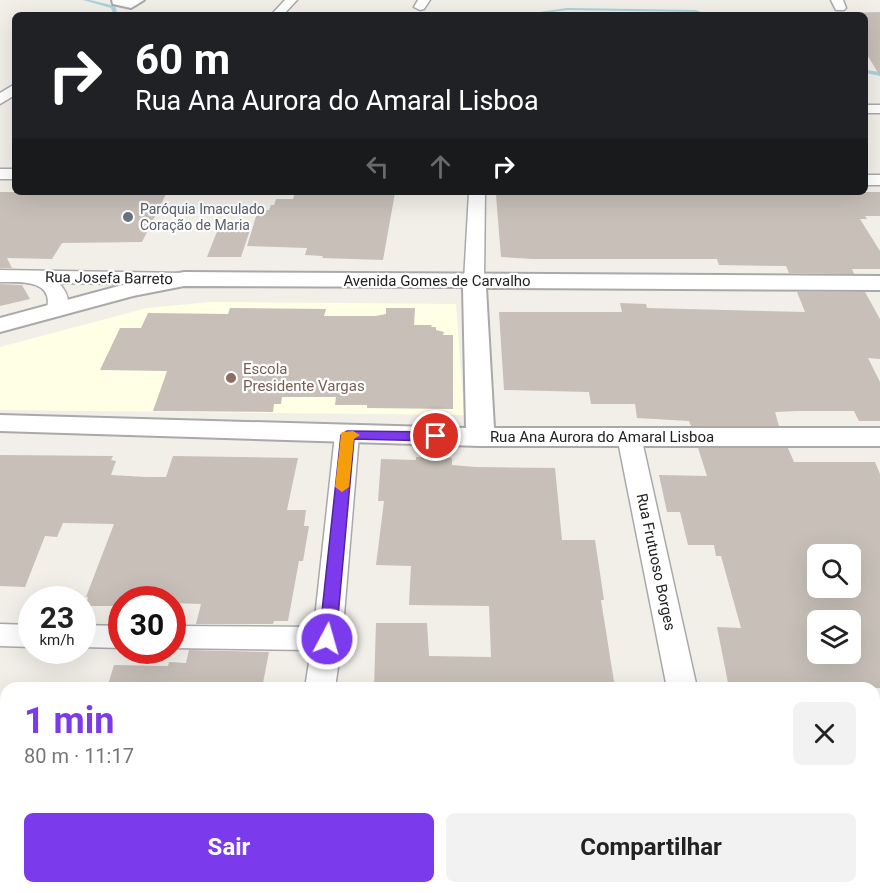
<!DOCTYPE html>
<html lang="pt">
<meta charset="utf-8">
<style>
:root{--surface:#fff;--page:#f2f2f2;--text:#222;--muted:#767676;--accent:#7c3aed}
body{margin:0;font-family:Roboto,sans-serif;background:var(--page);color:var(--text);height:100vh;display:flex;flex-direction:column;font-size:22px;white-space:nowrap}
*{box-sizing:border-box;margin:0}
p{font-size:20px;color:var(--muted)}
.icon{flex:none;width:33px;height:33px;fill:none;stroke:currentColor;stroke-width:2;stroke-linecap:round;stroke-linejoin:round}
.map{position:relative;flex:1;overflow:hidden}
.sheet{position:absolute;left:0px;top:682px;width:880px;height:212px;display:flex;flex-direction:column;background:var(--surface);border-radius:18px 18px 0 0;box-shadow:0 6px 24px #0002}
.sheet>*{flex:none}
.guide{position:absolute;left:12px;top:12px;width:856px;height:183px;border-radius:9px;box-shadow:0 6px 24px #0002;background:#202124;color:#fff;overflow:hidden}
.fabs{position:absolute;left:807px;top:544px;display:grid;gap:12px}
.fabs a{display:grid;place-items:center;width:54px;height:54px;border-radius:9px;background:var(--surface);box-shadow:0 6px 24px #0002;font-size:30px}
.speed{position:absolute;left:18px;top:586px;display:flex;gap:12px;font-size:30px;font-weight:700;text-align:center}
.speed>*{display:grid;place-content:center;width:78px;height:78px;border-radius:50%;background:var(--surface);box-shadow:0 6px 24px #0002;line-height:1}
.speed small{font-size:15px;font-weight:400}
.speed .limit{border:9px solid #d22;background:#fff;color:#111}
.pin{position:absolute;display:grid;place-items:center;width:51px;height:51px;color:#fff;margin:-26px;border:3px solid #fff;border-radius:50%;box-shadow:0 2px 6px #0007}
.me{position:absolute;width:66px;margin:-33px;rotate:6deg;stroke-linejoin:round;filter:drop-shadow(0 0 4px #0008)}
.turn{display:flex;align-items:center;gap:21px;height:126px;padding:0 24px;font-size:27px}
.turn .icon{width:78px;height:78px;stroke-width:2.5}
.turn b{display:block;font-size:42px;line-height:51px}
.lanes{display:flex;align-items:center;height:57px;padding:0 24px;background:#0003;justify-content:center;gap:30px;direction:ltr}
.lanes .off{opacity:.35}
.round{display:grid;place-items:center;flex:none;width:63px;height:63px;border-radius:9px;background:var(--page)}
.head{display:flex;align-items:center;justify-content:space-between;height:102px;padding:0 24px}
h1{font-size:36px;font-weight:700;line-height:45px;color:var(--accent)}
.button{display:flex;gap:12px;margin-top:auto;padding:12px 24px}
.button a{flex:1;height:69px;border-radius:9px;background:var(--accent);color:#fff;font-size:24px;font-weight:700;line-height:69px;text-align:center}
.button a+a{background:var(--page);color:var(--text)}
.map>svg:first-child{display:block}
.education{fill:#ffffe5}
.lines{fill:none;stroke-linecap:round;stroke-linejoin:round}
.stream{fill:#aad3df;fill-rule:evenodd}
.building{fill:#c7bfb8;fill-rule:evenodd}
.minor-casing{stroke:#a9a9a9;stroke-width:3}
.tertiary-casing{stroke:#a9a9a9;stroke-width:4}
.minor{fill:#fff;fill-rule:evenodd}
.tertiary{fill:#fff;fill-rule:evenodd}
.route{fill:#7c3aed;stroke:#51269a;stroke-width:1.5}
.slow{fill:#f59e0b}
.worship-dot{fill:#6b7280;stroke:#fff;stroke-width:2}
.education-dot{fill:#8d6e63;stroke:#fff;stroke-width:2}
.labels{text-anchor:middle;stroke-width:4.5;stroke-linejoin:round;paint-order:stroke}
.far-worship-label{font-size:14px;fill:#5b616d;stroke:#fff;text-anchor:start}
.street-label{font-size:15px;fill:#222;stroke:#fff}
.education-label{font-size:15px;fill:#785e54;stroke:#fff;text-anchor:start}
</style>
<div class="map">
<svg width="880" height="893" viewBox="0 0 880 893">
<rect width="100%" height="100%" fill="#f2efe9"/>
<polygon class="education" points="211,302 456,304 464,415 0,410 0,347 147,308"/>
<g class="lines">
<g class="stream">
<polygon points="83,0 90,0 115,6 118,15 114,15 111,8"/>
<polygon points="567,8 696,10 709,15 703,15 695,12 567,10 531,15 519,15"/>
<polygon points="866,70 880,72 880,76 866,73"/>
</g>
</g>
<g class="building">
<polygon points="880,12 880,76 866,53 866,15 841,15 840,13"/>
<polygon points="0,192 167,192 142,242 62,243 52,259 7,258 12,268 0,268"/>
<polygon points="295,192 395,193 383,260 322,258 323,256 305,255 307,248 247,246 258,210 269,210 271,205 274,205 276,199 293,199"/>
<polygon points="666,192 802,195 800,192 880,192 880,216 865,216 867,219 860,219 880,251 880,269 852,269 854,274 789,273 786,266 719,265 717,259 532,259 501,257 496,195 511,195 510,193 667,194"/>
<polygon points="218,229 250,230 241,257 207,257"/>
<polygon points="0,284 22,285 30,299 0,306"/>
<polygon points="797,292 865,292 880,319 880,359 868,358 880,382 880,421 859,421 854,411 799,411 775,412 779,426 691,426 689,421 637,418 635,404 591,404 589,392 504,390 499,312 622,312 620,303 646,304 647,308 805,312"/>
<polygon points="230,308 326,309 324,316 376,316 386,314 386,308 415,308 414,325 432,325 431,327 436,327 436,330 444,332 443,335 453,335 453,409 367,408 367,405 335,405 336,397 282,397 281,404 274,404 273,412 153,411 167,371 100,370 120,328 141,328 148,313 228,314"/>
<path d="M 698,448 L 788,448 L 794,462 L 875,462 L 880,474 L 880,688 L 729,688 L 717,627 L 741,628 L 721,556 L 716,556 L 714,545 L 688,545 L 680,512 L 667,512 L 659,475 L 707,476 ZM 818,555 L 850,555 L 850,588 L 818,588 ZM 818,621 L 850,621 L 850,654 L 818,654 Z"/>
<polygon points="0,455 113,456 111,460 116,461 111,475 146,477 166,477 173,456 298,458 287,510 306,510 304,526 309,526 303,561 299,561 288,621 274,621 273,624 196,624 201,604 172,603 172,600 122,600 122,606 86,606 88,597 86,597 114,524 63,523 57,537 45,536 25,587 0,586"/>
<polygon points="416,457 452,458 452,465 476,467 555,468 562,540 595,540 604,600 601,600 615,688 374,688 376,623 427,623 429,656 491,657 489,606 409,605 411,566 376,565 384,501 378,501 381,459 416,460"/>
<polygon points="189,650 269,652 262,688 107,688 114,665 168,666 169,662 186,663"/>
</g>
<g class="lines">
<g class="minor-casing">
<g id="minor">
<polygon points="285,0 297,0 283,15 271,15"/>
<polygon points="418,0 430,0 424,9 420,10 414,7"/>
<polygon points="831,0 843,0 846,8 844,10 836,10"/>
<polygon points="15,84 15,95 0,104 0,93"/>
<rect x="866" y="105" width="14" height="8"/>
<rect x="0" y="169" width="15" height="10"/>
<rect x="866" y="175" width="14" height="10"/>
<polygon points="469,192 485,192 484,281 481,285 467,285 464,281"/>
<path d="M 0,270 L 184,273 L 191,275 L 194,279 L 191,283 L 184,285 L 59,283 C 67,292 72,302 64,313 L 50,313 L 47,309 C 54,279 20,282 0,282 Z"/>
<polygon points="347,428 355,430 359,435 342,639 335,688 305,688 311,650 172,648 172,626 314,627 335,435 339,430"/>
<polygon points="629,429 637,431 641,436 697,688 667,688 617,436 621,431"/>
<polygon points="0,624 32,625 32,647 0,646"/>
<polygon points="82,625 122,626 122,648 82,647"/>
<polygon points="274,888 310,888 309,893 273,893"/>
<polygon points="705,888 741,888 742,893 706,893"/>
</g>
</g>
<g class="tertiary-casing">
<g id="tertiary">
<polygon points="112,0 144,0 131,8 113,4"/>
<polygon points="184,272 880,276 880,290 486,288 494,428 880,428 880,446 480,446 0,431 0,415 466,428 463,287 184,286 133,296 0,332 0,318 130,283"/>
</g>
</g>
<use href="#minor" class="minor"/>
<use href="#tertiary" class="tertiary"/>
</g>
<polygon class="route" points="347,431 436,432 442,436 436,441 354,439 336,639 333,643 327,645 321,643 319,639 341,435"/>
<polygon class="slow" points="353,431 360,435 354,439 349,487 342,492 335,487 341,435 342,432"/>
<circle class="worship-dot" cx="128" cy="217" r="6"/>
<circle class="education-dot" cx="231" cy="378" r="6"/>
<g class="labels">
<g class="far-worship-label">
<text x="140" y="214">Paróquia Imaculado<tspan x="140" dy="16">Coração de Maria</tspan></text>
</g>
<g class="street-label">
<text transform="translate(109 278) rotate(1)" y="5">Rua Josefa Barreto</text>
<text x="437" y="286">Avenida Gomes de Carvalho</text>
<text x="602" y="442">Rua Ana Aurora do Amaral Lisboa</text>
<text transform="translate(656 562) rotate(78)" y="5">Rua Frutuoso Borges</text>
</g>
<g class="education-label">
<text x="243" y="374">Escola<tspan x="243" dy="17">Presidente Vargas</tspan></text>
</g>
</g>
</svg>
<div class="fabs">
<a><svg class="icon" aria-label="search" viewBox="0 0 24 24"><circle cx="10" cy="10" r="6"/><path d="M15 15l6 6"/></svg></a>
<a><svg class="icon" aria-label="layers" viewBox="0 0 24 24"><path d="M12 4l9 5-9 5-9-5zM3 14l9 5 9-5"/></svg></a>
</div>
<div class="speed"><div>23<small>km/h</small></div><div class="limit">30</div></div>
<div class="pin" style="left:436px;top:436px;background:#d93025"><svg class="icon" aria-label="arrive" viewBox="0 0 24 24"><path d="M6 21V4h12l-3 4 3 4H6"/></svg></div>
<svg class="me" style="left:327px;top:639px" viewBox="-20 -20 40 40"><circle r="17" fill="#7c3aed" stroke="#fff" stroke-width="3"/><path d="M0-11L8 9 0 5-8 9z" fill="#fff"/></svg>
<div class="guide">
<div class="turn"><svg class="icon" aria-label="right" viewBox="0 0 24 24"><path d="M7 20v-9h11M14 6l5 5-5 5"/></svg><div><b>60 m</b>Rua Ana Aurora do Amaral Lisboa</div></div>
<div class="lanes"><svg class="icon off" aria-label="left" viewBox="0 0 24 24"><path d="M17 20v-9H6M10 6l-5 5 5 5"/></svg><svg class="icon off" aria-label="ahead" viewBox="0 0 24 24"><path d="M12 20V5M6 11l6-6 6 6"/></svg><svg class="icon" aria-label="right" viewBox="0 0 24 24"><path d="M7 20v-9h11M14 6l5 5-5 5"/></svg></div>
</div>
<section class="sheet">
<div class="head"><div><h1>1 min</h1><p>80 m · 11:17</p></div><a class="round"><svg class="icon" aria-label="close" viewBox="0 0 24 24"><path d="M6 6l12 12M18 6L6 18"/></svg></a></div>
<div class="button"><a>Sair</a><a>Compartilhar</a></div>
</section>
</div>
